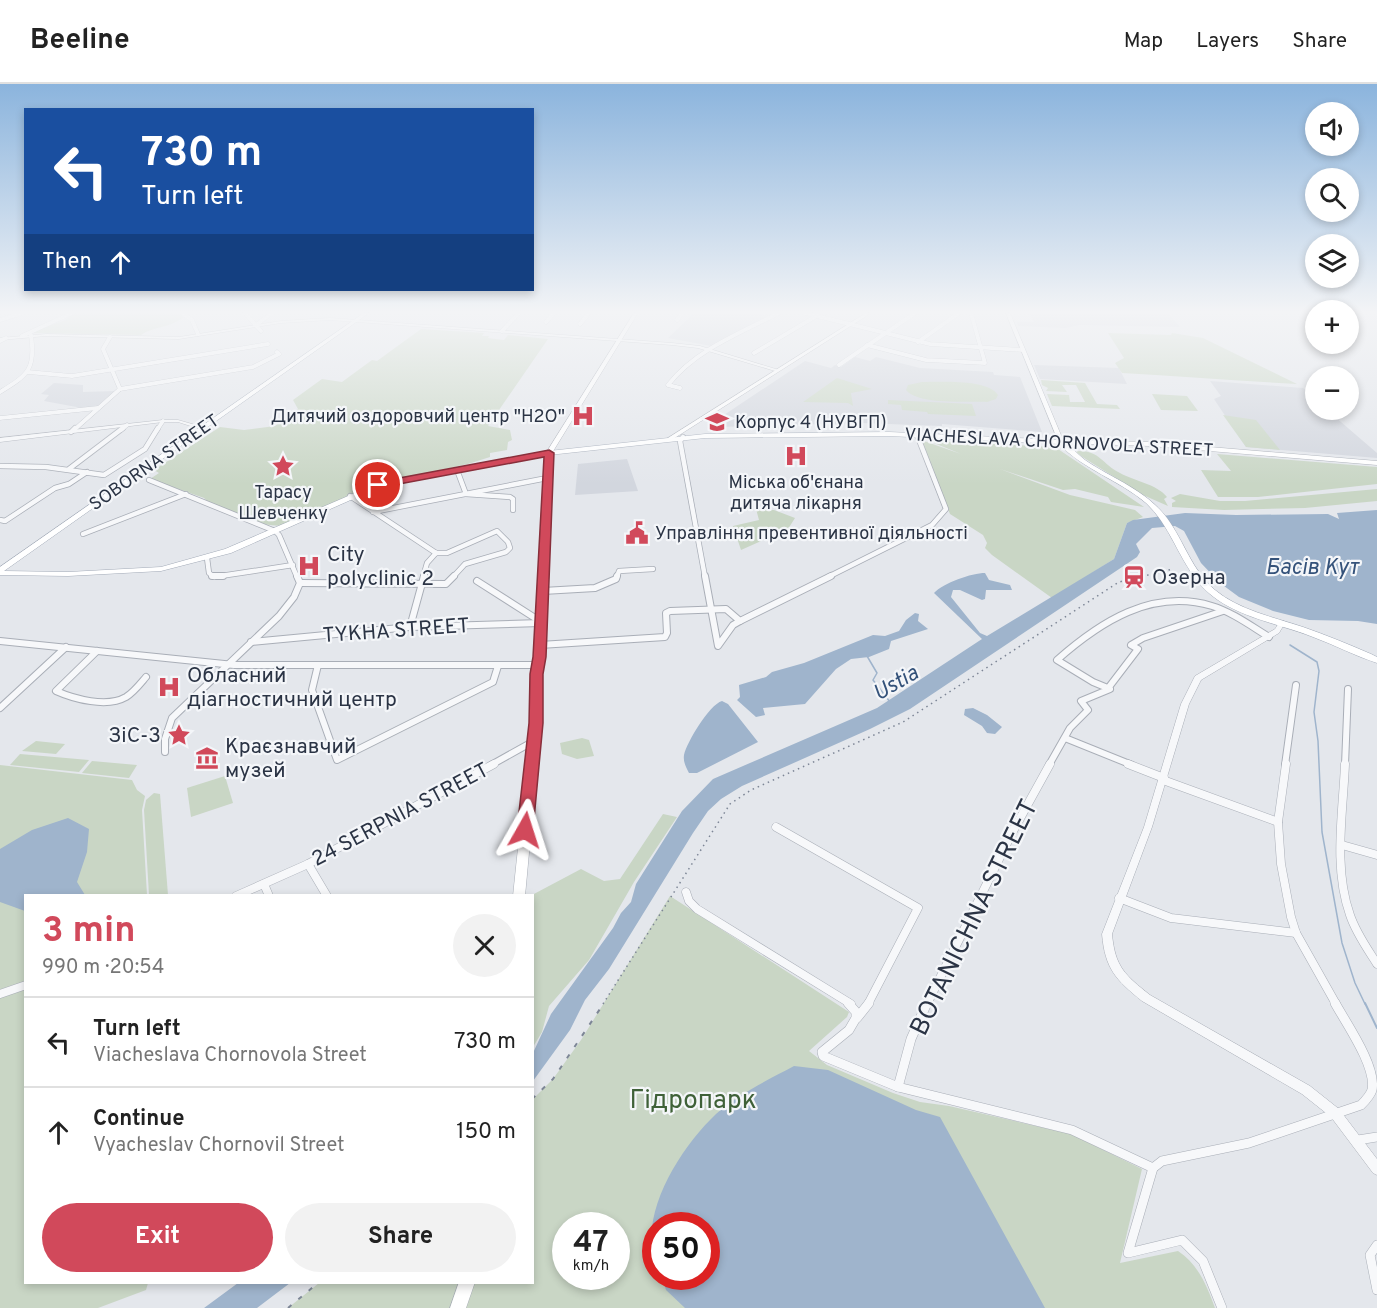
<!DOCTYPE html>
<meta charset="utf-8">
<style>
:root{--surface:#fff;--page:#f2f2f2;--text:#222;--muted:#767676;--line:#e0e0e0;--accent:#d1495b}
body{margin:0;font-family:Overpass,sans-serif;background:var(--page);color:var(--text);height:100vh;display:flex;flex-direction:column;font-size:22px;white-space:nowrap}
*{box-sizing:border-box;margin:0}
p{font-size:20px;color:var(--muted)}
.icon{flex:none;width:33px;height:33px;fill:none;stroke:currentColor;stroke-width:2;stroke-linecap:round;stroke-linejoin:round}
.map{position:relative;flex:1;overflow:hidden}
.panel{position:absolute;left:24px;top:810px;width:510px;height:390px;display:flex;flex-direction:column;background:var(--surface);border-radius:0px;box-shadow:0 3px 9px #0003}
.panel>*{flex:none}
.guide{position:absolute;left:24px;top:24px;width:510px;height:183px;border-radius:0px;box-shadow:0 3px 9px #0003;background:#1a4fa0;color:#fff;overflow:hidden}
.buttons{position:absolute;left:1305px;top:18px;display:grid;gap:12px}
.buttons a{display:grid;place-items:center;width:54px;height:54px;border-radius:50%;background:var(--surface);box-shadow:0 3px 9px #0003;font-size:30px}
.speed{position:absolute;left:552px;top:1128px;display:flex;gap:12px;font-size:30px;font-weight:700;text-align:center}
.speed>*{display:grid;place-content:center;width:78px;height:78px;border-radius:50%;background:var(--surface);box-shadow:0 3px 9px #0003;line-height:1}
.speed small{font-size:15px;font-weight:400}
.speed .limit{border:9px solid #d22;background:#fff;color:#111}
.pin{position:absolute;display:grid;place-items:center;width:51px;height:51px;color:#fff;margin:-26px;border:3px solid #fff;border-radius:50%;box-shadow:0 2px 6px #0007}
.me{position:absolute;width:66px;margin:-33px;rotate:6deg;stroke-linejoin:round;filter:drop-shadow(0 0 4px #0008)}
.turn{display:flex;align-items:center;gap:21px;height:126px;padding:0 18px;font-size:27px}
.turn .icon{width:78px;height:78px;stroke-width:2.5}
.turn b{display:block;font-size:42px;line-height:51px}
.then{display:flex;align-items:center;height:57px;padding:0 18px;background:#0003;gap:12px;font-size:22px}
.round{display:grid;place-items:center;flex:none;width:63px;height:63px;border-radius:32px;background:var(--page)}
.overview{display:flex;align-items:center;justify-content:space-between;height:102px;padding:0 18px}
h1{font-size:36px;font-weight:700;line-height:45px;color:var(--accent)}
.cta{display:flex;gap:12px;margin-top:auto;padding:12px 18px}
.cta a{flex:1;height:69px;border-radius:36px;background:var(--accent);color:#fff;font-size:24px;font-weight:700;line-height:69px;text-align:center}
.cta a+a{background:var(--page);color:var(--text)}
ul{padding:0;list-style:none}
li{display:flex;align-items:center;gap:18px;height:90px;padding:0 18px;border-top:2px solid var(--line)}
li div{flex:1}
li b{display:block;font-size:22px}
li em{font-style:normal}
header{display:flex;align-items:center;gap:36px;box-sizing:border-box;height:84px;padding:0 30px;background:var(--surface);border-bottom:2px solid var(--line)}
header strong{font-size:28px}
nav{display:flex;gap:33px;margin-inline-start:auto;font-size:21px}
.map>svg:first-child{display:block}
.built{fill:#d2d6de}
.green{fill:#c9d6c5;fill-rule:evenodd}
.water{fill:#9fb4cc}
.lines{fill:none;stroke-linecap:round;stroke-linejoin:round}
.stream-far1{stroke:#9fb4cc;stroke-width:1.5}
.stream{stroke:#9fb4cc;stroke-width:2}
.minor-far4-casing{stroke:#a9aeb7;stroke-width:4.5}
.minor-far3-casing{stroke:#a9aeb7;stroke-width:6}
.minor-far2-casing{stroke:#a9aeb7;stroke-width:8}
.minor-far1-casing{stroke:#a9aeb7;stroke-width:9}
.minor-casing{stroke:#a9aeb7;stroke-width:10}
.tertiary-casing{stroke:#a9aeb7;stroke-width:1}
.secondary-casing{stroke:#a9aeb7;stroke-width:1}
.primary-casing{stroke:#a3abb8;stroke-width:1}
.minor-far4{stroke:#f7f8fa;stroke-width:4}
.minor-far3{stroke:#f7f8fa;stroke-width:4.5}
.minor-far2{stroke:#f7f8fa;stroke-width:6}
.minor-far1{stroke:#f7f8fa;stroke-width:8}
.minor{stroke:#f7f8fa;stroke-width:9}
.tertiary{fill:#f7f8fa;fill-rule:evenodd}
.secondary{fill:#fff;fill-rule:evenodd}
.primary{fill:#fff;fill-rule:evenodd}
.rail-far1{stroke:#7d8696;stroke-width:1.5;stroke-dasharray:1.5 4;stroke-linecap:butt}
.rail{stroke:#7d8696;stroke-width:2;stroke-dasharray:4.5 9;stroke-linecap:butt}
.route{fill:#d1495b;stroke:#882f3b;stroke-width:1.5}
.labels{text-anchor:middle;stroke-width:4.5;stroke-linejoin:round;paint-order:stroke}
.far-poi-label{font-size:18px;fill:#2b3445;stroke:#f4f6f9;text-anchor:start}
.far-street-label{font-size:18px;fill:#2b3445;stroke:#f4f6f9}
.poi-label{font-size:21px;fill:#2b3445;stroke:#f4f6f9;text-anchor:start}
.street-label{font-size:21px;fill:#2b3445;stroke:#f4f6f9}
.water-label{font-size:22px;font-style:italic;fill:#34527a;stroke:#f4f6f9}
.near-street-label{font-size:26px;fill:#2b3445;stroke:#f4f6f9}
.near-park-label{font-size:26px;fill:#3f6138;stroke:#f4f6f9}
</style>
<header>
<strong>Beeline</strong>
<nav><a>Map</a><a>Layers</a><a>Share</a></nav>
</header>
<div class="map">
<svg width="1377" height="1224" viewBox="0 0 1377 1224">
<rect width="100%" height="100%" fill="#e4e7ec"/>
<g class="built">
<polygon points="694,229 753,229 769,232 711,262 668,254"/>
<polygon points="1030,229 1168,229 1180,243 1079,241 1066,244 1018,242 1017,238 1034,238"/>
<polygon points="855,273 870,277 876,273 920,284 993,288 994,291 1020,293 1042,348 942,340 942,342 861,339 717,343 712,339 805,277 831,284 835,281 841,283"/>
<polygon points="1034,281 1119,284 1127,300 1040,295"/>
<polygon points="1210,297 1303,304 1315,315 1316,326 1327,326 1377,369 1377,374 1246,363 1214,315 1221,312"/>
<polygon points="54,299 83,301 83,308 115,307 97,322 82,324 44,317 49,311 41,310"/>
<polygon points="627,375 638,407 575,411 578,380"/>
</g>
<g class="green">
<path d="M 73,229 L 177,229 L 183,233 C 171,244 154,242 141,251 L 30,249 L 65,236 Z"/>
<path d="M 421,245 L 484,249 L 482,252 L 489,252 L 488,254 L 504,256 L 508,251 L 548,255 L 488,342 L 510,346 L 512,356 L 508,358 L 507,366 L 490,369 L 490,373 L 468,380 L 441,386 L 439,389 L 381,400 L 289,441 C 257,445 233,429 204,417 L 206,416 L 204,414 L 150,395 L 159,389 L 154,386 L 220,343 L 244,346 L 275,342 L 298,325 L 293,316 L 322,295 L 342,298 L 372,276 L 377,277 Z"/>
<path d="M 1108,249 L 1171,251 L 1172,249 L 1203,254 L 1297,300 C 1239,297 1181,292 1122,289 L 1115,279 L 1124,274 Z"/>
<polygon points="837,294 872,305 851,309 853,322 848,319 803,318"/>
<polygon points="1041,296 1085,299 1097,320 1117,321 1120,325 1052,322 1047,310 1069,311 1070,318 1085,318 1076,301 1062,301 1067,308 1046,307 1048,304 1042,301"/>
<path d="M 922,298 C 941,298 988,295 998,311 L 996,315 L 987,318 C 967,317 918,321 906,306 L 908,301 Z"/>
<polygon points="1152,310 1187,312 1198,327 1161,326"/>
<polygon points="888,316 972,320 976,332 928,330 927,328 902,326 901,321 888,320"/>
<polygon points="1223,331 1256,336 1280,366 1246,363"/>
<polygon points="924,357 961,370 934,359 934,357 1055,363 1144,423 1111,418 1108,413 1075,405 1063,406 1000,385 1070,411 1135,426 1143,433 1127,439 1114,475 1052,514 992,471 985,464 987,459 983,451 950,430 921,361 921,358"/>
<path d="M 1079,367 C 1100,367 1102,380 1120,389 C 1134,397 1157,400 1167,413 L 1164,415 L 1168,422 L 1143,411 L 1084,374 L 1076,368 Z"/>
<polygon points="1217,370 1377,383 1377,400 1258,413 1218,413 1201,386 1231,387"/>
<polygon points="1377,405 1377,417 1305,424 1224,426 1172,423 1172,419 1176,417 1171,414 1180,410 1220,417 1245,417"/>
<polygon points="756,425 774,426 795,434 788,445 741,466 733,442 759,436"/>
<polygon points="582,654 589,656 594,672 577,675 562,670 560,659"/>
<polygon points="36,657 65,660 56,670 22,667"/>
<polygon points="20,670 89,676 79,688 10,681"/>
<polygon points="92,677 137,681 129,694 82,689"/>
<polygon points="0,681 132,696 137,706 145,712 142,726 147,811 26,812 26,1198 148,1199 146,1206 98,1224 0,1224"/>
<polygon points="225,692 233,719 191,733 187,704"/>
<polygon points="154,709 160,710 168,811 149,811 144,726 146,716"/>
<polygon points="663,730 677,733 634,798 589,876 549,922 542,948 533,963 532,811 581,785 604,797 620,795"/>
<path d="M 670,812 L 849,928 L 847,933 L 809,967 L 827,981 L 893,1009 L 920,1018 L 949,1022 L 1071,1050 L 1142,1085 L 1120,1179 L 1178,1167 C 1198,1180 1207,1202 1215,1224 L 288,1224 L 319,1199 L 532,1198 L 533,1015 L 553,995 L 581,956 ZM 566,1142 L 616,1142 L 616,1192 L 566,1192 ZM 656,1142 L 706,1142 L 706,1192 L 656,1192 Z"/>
</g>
<g class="water">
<path d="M 1377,426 L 1377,540 L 1358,537 L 1309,536 L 1273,527 L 1239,513 L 1220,499 L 1201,479 L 1184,447 L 1175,442 L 1152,444 L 1136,460 L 1140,468 L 1137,473 L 910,625 L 870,645 L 742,702 L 721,715 L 708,727 L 693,749 L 609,885 L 585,916 L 570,946 L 533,997 L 533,969 L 551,930 L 613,844 L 621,829 L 631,818 L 636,800 L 682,727 L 713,695 L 877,624 L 982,555 L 934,509 C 943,499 972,489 985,489 L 989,496 L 1010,501 L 1012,506 L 986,506 L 985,515 L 982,516 L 960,506 L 953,506 L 951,513 L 980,549 L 987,552 L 1114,475 L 1127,439 L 1133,436 L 1185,429 L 1236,431 L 1328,430 L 1339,435 L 1337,429 Z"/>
<polygon points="915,529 919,530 918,537 928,545 891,557 889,565 869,573 851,575 836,585 805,620 763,624 765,631 756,633 737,616 740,613 739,601 766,593 772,588 804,579 873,551 885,552 899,547 906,536"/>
<path d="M 722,617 L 728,620 L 758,658 L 697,689 L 689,689 C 686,683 683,678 684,671 C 687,658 709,621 722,617 Z"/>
<polygon points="973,624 987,631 1002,643 995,650 987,649 982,642 964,631 965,625"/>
<polygon points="68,734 89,745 87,768 77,798 85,811 26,812 25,827 0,818 0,765 32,746"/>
<path d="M 794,982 L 828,986 L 916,1026 L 940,1033 L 1045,1224 L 685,1224 L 666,1206 L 662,1193 L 706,1192 L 706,1142 L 656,1142 L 655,1175 C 639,1128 682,1062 716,1030 C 738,1010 768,996 794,982 Z"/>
<polygon points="238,1199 238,1198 290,1199 257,1224 204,1224"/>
</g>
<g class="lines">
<g class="stream-far1">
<polyline points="1290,561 1317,578 1319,587 1314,628 1318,657 1322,748 1342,859 1355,899 1365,920"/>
<polyline points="867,572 877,589 873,596 890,618"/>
</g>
<polyline class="stream" points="1365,919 1377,944"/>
<g class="minor-far4-casing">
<g id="minor-far4">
<polyline points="182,229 192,236 198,250"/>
<polyline points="245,229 261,247"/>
<polyline points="805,229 930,260 1023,266"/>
<polyline points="0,236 22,229"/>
<polyline points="677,236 682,229"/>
<polyline points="546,238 554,229"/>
<polyline points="580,240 589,229"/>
<polyline points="256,241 272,229"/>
<polyline points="502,247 519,229"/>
<polyline points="22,252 72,229"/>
<polyline points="110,253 103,265 120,305"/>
<polyline points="0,257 6,254"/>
<polyline points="918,258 959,229"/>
<polyline points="867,261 926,276 985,279 971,229"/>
<polyline points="754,269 818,231"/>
<polyline points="839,281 915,229"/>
<polyline points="28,288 72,292 268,260"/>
<path d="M 680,304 L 668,301 C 695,266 740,249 779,229"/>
<polyline points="120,305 253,283 279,270 277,268"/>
<path d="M 0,308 C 28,291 36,285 31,251"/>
<polyline points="0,334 98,324"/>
<polyline points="74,346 120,305"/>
<polyline points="121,346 127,341"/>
<polyline points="157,346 163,337"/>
</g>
</g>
<g class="minor-far3-casing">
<g id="minor-far3">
<polyline points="71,348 75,344"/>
<polyline points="683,353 680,357 705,493"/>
<polyline points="0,382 46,383 104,391 145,365 158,344"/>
<polyline points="69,385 123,344"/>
<polyline points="457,386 466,410 510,413 513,415 513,426"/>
<polyline points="149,396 275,447 279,451 297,493"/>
<polyline points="350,412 436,469"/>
<polyline points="373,428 542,395"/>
<polyline points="0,436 5,437 55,404 69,400 87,388"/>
<polyline points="83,450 186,410"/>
<polyline points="436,469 447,469 497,447 508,458 510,464 506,468 465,480 453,493"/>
<polyline points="207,474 209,489 214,493 293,481"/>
<polyline points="423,493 427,479 436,469"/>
<polyline points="617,493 619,487 653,485"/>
<polyline points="828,493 932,441 946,425 917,351"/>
</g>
</g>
<g class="minor-far2-casing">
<g id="minor-far2">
<polyline points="212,492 223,492"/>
<polyline points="705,492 718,562 733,541 740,537"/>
<polyline points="477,497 535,534 541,534"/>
<polyline points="300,499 446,500 454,492"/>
<polyline points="543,507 595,504 616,495 617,492"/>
<polyline points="410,543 424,492"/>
<polyline points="0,557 234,581 538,581"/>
<polyline points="251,558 410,543 541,539"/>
<polyline points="540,561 665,553 667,549 666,529 670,527 726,525 740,537 831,492"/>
<path d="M 97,567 L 56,607 C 74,615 107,624 126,613 C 134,608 140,600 146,593"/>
<polyline points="318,581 312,606 337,676 493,598 498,582"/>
<polyline points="1109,603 1138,565 1131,561 1143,554 1223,527"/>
<polyline points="0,624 66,563"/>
<polyline points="1065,654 1132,681"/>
<polyline points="165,668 165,655 172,634 279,532 294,513 300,499 297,492"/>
<polyline points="491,681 534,657"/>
<path d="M 1049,681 L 1070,644 L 1088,626 L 1081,617 L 1110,605 L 1093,598 L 1057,576 C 1100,538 1152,504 1212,522 C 1232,528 1251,542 1269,553"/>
<polyline points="1285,681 1296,601"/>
<polyline points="1345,681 1348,605"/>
</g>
</g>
<g class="minor-far1-casing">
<g id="minor-far1">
<polyline points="1128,680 1164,694"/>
<polyline points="1286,680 1278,738 1281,780 1291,833 1296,849 1336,920"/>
<path d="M 1345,680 C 1343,729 1333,783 1350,831 C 1356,849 1367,864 1377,880"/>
<polyline points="1163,696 1278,738"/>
<polyline points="776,743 918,824 868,920"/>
<polyline points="1342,761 1377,771"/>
<polyline points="308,780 327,812"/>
<polyline points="264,800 269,812"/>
<polyline points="686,808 689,817 697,825 851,920"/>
<polyline points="236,812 308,780 494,680"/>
<polyline points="1119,814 1171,834 1296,849"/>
<polyline points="0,910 26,901"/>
<polyline points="927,920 1013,747 1050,680"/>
</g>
</g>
<g class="minor-casing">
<g id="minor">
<polyline points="848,919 856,928 856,934 849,946 822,968 823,972 898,1003 911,955 927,919"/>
<polyline points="857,934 869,919"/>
<path d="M 898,1003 L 1072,1046 L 1153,1084 L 1162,1077 L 1249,1059 L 1361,1021 C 1365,1017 1370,1012 1372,1006 C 1377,983 1346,939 1335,919"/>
<polyline points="1358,1056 1377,1053"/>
<polyline points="1153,1084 1128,1169 1182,1156 1203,1177 1222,1224"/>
<polyline points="1377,1161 1370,1171 1377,1206"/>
</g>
</g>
<g class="tertiary-casing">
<g id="tertiary">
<polygon points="330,234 672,259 700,262 779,286 775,287 698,264 672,261 330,236 281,239 179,255 46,252 0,256 0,254 46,250 179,253 281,237"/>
<polygon points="163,336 178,336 206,344 203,346 178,338 163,338 0,358 0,354"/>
<path d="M 1280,537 L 1284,537 L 1285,539 L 1279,549 L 1201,596 L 1189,620 L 1152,743 L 1112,850 C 1115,883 1125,891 1150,911 L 1310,1002 L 1339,1025 L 1377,1075 L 1377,1091 L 1373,1089 L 1331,1033 L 1302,1010 L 1142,917 C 1116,896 1105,885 1102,850 L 1144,743 L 1181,620 L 1195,592 L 1275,545 Z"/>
</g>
</g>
<g class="secondary-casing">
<g id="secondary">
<polygon points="634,229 638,229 552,369 544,573 541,590 541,639 525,812 513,812 531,639 533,590 536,573 546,369"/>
<polygon points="866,229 871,229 673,355 668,354"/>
<polygon points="1006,229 1010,229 1063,356 1150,358 1377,377 1377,381 1150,362 1059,359"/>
<polygon points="459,1198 475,1198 466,1224 450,1224"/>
</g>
</g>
<g class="primary-casing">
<path id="primary" d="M 364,229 L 369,229 L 4,487 L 68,488 L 161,483 L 225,465 L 376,400 L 549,367 L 705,350 L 889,348 L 1061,356 C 1070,361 1077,370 1085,376 C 1113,395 1146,406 1167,434 C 1184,457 1192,487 1215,506 C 1239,526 1273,533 1303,543 C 1326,551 1348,560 1371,570 L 1377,573 L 1377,579 C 1355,572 1335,561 1313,553 C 1275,538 1226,532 1199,499 C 1178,474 1170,441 1146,419 C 1119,396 1084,386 1059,360 L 889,352 L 705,354 L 549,371 L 380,403 L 231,469 L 161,487 L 68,492 L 0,491 L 0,483 Z"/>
</g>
<use href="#minor-far4" class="minor-far4"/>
<use href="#minor-far3" class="minor-far3"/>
<use href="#minor-far2" class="minor-far2"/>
<use href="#minor-far1" class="minor-far1"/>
<use href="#minor" class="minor"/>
<use href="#tertiary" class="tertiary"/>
<use href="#secondary" class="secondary"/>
<use href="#primary" class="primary"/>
<polyline class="rail-far1" points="603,920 730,720 751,706 903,638 1119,498 1173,485"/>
<g class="rail">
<polyline points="532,1015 553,995 604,919"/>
<polyline points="288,1224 319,1198"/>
</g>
</g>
<linearGradient id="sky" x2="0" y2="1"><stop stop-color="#8bb4dd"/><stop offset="0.57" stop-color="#f3f4f6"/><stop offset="1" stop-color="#f3f4f6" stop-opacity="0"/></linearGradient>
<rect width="1377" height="400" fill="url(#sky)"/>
<polygon class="route" points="549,366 554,369 546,573 543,590 543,639 533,746 531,751 525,753 520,751 517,746 529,639 530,590 533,573 544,373 378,404 373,401 378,398"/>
<defs>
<g id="hospital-bare" transform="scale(1.8)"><path d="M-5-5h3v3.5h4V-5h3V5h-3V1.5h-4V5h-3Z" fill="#d1495b" stroke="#f4f6f9" stroke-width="2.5" paint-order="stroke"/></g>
<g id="university-bare" transform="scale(1.8)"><path d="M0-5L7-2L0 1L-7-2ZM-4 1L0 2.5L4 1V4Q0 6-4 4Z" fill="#d1495b" stroke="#f4f6f9" stroke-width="2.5" paint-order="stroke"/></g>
<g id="sight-bare" transform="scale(1.8)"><path d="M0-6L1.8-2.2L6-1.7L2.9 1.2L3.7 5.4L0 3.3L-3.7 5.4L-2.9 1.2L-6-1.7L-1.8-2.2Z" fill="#d1495b" stroke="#f4f6f9" stroke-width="2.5" paint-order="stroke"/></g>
<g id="civic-bare" transform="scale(1.8)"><path d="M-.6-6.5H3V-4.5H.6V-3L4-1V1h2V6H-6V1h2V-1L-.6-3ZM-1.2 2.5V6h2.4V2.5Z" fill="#d1495b" stroke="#f4f6f9" stroke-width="2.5" paint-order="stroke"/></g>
<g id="station-bare" transform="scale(1.8)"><path d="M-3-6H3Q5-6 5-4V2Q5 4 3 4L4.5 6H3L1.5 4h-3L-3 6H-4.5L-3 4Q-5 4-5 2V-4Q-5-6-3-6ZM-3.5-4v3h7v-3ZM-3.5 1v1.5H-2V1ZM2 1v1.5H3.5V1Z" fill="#d1495b" stroke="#f4f6f9" stroke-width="2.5" paint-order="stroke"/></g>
<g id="museum-bare" transform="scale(1.8)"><path d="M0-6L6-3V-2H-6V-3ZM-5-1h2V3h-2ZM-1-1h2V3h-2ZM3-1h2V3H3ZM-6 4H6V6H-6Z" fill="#d1495b" stroke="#f4f6f9" stroke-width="2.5" paint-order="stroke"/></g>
</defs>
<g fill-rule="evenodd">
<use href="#hospital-bare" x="583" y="332"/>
<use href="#university-bare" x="717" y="338"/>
<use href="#hospital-bare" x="796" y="372"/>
<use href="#sight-bare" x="283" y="382"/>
<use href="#civic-bare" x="637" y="449"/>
<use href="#hospital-bare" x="309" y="482"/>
<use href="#station-bare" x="1134" y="493"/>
<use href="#hospital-bare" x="169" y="603"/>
<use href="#sight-bare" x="179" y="651"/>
<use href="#museum-bare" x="207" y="674"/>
</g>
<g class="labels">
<g class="far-poi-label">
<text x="565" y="338" text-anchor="end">Дитячий оздоровчий центр "H2O"</text>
<text x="735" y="344">Корпус 4 (НУВГП)</text>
<text x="796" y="404" text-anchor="middle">Міська об'єнана<tspan x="796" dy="21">дитяча лікарня</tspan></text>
<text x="283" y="414" text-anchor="middle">Тарасу<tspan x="283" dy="21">Шевченку</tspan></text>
<text x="655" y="455">Управління превентивної діяльності</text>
</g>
<g class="far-street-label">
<text transform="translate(1059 358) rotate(3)" y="6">VIACHESLAVA CHORNOVOLA STREET</text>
<text transform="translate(154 378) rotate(-35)" y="6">SOBORNA STREET</text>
</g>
<g class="poi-label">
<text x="327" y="477">City<tspan x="327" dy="24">polyclinic 2</tspan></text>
<text x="1152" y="500">Озерна</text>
<text x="187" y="598">Обласний<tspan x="187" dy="24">діагностичний центр</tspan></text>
<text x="161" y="658" text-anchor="end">ЗіС-3</text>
<text x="225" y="669">Краєзнавчий<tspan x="225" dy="24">музей</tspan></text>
</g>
<g class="street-label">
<text transform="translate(396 546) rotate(-4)" y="7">TYKHA STREET</text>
<text transform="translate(400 730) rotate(-28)" y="7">24 SERPNIA STREET</text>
</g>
<g class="water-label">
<text x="1312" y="490">Басів Кут</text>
<text transform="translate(895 598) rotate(-30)" y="8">Ustia</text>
</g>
<g class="near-street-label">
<text transform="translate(973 833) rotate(-64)" y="9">BOTANICHNA STREET</text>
</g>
<g class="near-park-label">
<text x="693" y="1024">Гідропарк</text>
</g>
</g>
</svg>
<div class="buttons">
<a><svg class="icon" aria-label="sound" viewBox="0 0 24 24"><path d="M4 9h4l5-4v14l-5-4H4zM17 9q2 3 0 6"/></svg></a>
<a><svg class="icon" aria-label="search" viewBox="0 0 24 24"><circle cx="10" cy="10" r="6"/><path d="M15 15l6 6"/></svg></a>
<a><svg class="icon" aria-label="layers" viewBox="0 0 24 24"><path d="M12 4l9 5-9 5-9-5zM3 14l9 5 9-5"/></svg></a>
<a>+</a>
<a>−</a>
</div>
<div class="speed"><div>47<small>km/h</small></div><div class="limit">50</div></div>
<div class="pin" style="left:378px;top:401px;background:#d93025"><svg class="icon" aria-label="arrive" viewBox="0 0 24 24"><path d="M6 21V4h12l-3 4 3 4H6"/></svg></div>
<svg class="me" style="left:525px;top:746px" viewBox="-20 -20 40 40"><path d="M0-17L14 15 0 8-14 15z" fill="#d1495b" stroke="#fff" stroke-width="4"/></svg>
<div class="guide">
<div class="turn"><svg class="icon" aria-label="left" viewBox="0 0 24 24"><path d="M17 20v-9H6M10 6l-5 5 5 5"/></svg><div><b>730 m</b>Turn left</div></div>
<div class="then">Then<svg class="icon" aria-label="ahead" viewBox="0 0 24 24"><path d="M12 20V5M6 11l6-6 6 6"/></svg></div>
</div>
<section class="panel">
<div class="overview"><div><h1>3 min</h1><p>990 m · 20:54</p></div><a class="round"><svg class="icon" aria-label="close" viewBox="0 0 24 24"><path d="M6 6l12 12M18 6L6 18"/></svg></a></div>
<ul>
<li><svg class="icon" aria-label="left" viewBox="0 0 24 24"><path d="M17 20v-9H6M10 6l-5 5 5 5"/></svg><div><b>Turn left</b><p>Viacheslava Chornovola Street</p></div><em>730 m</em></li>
<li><svg class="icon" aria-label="ahead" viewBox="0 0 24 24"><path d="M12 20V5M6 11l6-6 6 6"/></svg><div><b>Continue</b><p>Vyacheslav Chornovil Street</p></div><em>150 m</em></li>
</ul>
<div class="cta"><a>Exit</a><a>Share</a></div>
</section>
</div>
